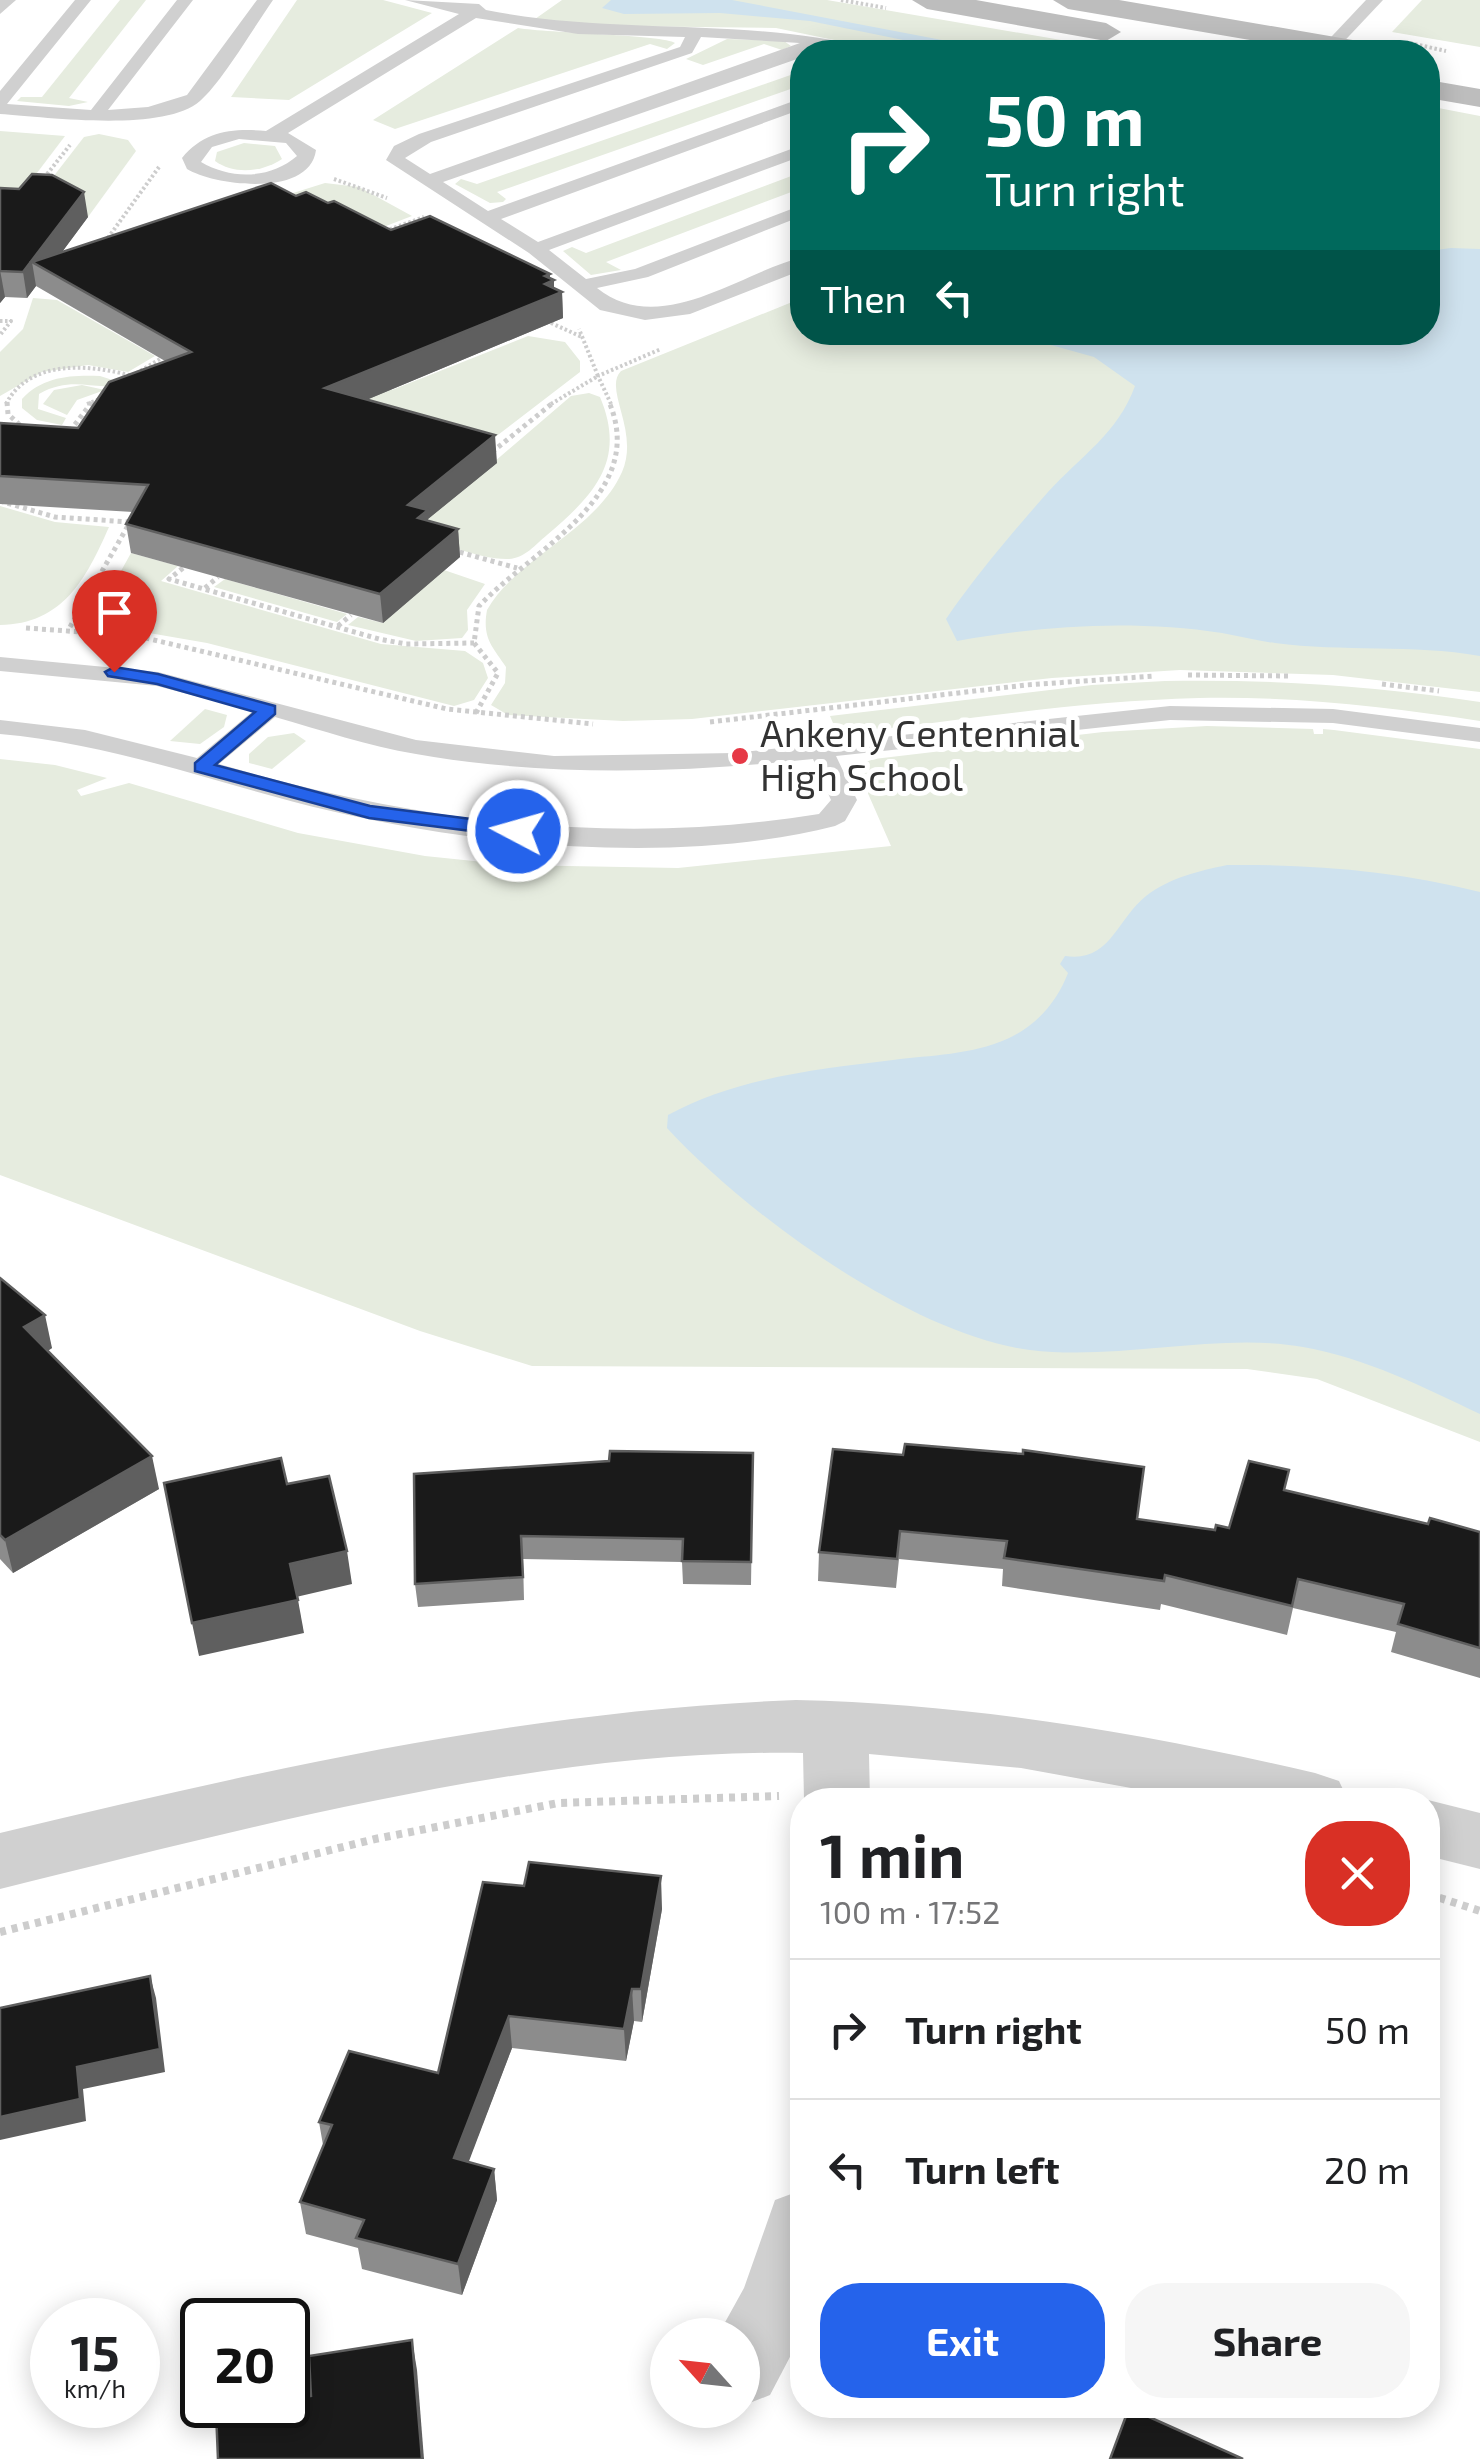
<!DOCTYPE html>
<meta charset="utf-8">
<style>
:root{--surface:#fff;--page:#f6f6f6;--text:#202124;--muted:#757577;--line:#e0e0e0;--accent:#2563eb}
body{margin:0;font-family:"Exo 2",sans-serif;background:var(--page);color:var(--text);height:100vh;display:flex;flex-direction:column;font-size:38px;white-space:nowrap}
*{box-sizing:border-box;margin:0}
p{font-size:32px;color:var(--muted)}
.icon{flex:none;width:55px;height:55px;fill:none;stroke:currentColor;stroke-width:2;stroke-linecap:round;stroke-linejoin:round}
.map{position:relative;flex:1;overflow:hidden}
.details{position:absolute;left:790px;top:1788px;width:650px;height:630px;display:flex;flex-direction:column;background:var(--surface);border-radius:40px;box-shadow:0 5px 25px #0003}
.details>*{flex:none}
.top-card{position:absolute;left:790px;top:40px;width:650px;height:305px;border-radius:40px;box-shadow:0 5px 25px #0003;background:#00695c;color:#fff;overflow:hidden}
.needle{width:65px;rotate:297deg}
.tools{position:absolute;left:650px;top:2318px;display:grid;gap:20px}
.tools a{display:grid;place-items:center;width:110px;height:110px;border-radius:50%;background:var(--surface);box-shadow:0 5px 25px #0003;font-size:50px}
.speed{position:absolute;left:30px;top:2298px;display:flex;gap:20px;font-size:50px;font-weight:700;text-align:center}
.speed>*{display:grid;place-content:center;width:130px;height:130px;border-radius:50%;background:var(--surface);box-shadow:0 5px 25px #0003;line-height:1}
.speed small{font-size:25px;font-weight:400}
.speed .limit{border:5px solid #111;border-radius:15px;background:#fff;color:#111}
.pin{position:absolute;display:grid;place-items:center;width:85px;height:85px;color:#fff;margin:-102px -42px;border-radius:50% 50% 50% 0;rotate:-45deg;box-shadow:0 0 10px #0007}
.pin .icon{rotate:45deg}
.me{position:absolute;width:110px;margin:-55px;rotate:276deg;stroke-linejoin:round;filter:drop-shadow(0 0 8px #0008)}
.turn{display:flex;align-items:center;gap:35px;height:210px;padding:0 30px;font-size:45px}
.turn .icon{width:130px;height:130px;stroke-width:2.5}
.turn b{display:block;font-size:70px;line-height:85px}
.then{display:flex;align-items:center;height:95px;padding:0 30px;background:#0003;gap:20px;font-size:38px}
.round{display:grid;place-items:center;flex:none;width:105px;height:105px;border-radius:40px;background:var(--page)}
.headline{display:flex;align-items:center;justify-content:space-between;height:170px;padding:0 30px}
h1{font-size:60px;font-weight:700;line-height:75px}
.cta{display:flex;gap:20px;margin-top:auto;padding:20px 30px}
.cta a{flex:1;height:115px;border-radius:40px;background:var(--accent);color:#fff;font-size:40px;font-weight:700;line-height:115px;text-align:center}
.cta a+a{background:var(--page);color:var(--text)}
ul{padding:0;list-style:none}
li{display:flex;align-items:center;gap:30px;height:140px;padding:0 30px;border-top:2px solid var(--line)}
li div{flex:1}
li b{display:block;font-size:38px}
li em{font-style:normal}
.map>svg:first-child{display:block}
.green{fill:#e6ecdf}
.water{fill:#cfe2ee}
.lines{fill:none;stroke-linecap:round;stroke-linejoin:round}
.path-far2{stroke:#cdcdcd;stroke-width:4;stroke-dasharray:2.5 2.5;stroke-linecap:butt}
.path-far1{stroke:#cdcdcd;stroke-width:5;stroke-dasharray:4 4;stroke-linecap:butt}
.path{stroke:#cdcdcd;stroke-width:8;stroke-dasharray:6 6;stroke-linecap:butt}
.service{fill:#d0d0d0;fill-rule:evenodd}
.minor{fill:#d0d0d0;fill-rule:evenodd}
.secondary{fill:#bdbdbd;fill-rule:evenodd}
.wall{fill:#8c8c8c}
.shaded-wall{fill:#5f5f5f}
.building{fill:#1a1a1a;stroke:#5f5f5f;stroke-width:2.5}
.route{fill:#2563eb;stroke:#184099;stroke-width:2.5}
.poi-dot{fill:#e63946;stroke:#fff;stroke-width:4}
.labels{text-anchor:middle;stroke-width:10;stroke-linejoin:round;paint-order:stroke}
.poi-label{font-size:38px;fill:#333;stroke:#fff;text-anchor:start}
</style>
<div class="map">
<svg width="1480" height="2459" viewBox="0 0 1480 2459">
<rect width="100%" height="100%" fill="#fff"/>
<g class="green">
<polygon points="120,0 146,0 69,98 88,102 69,106 17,101 21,97 42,97"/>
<polygon points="297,0 383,0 432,13 289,100 231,97"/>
<polygon points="562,0 827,0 1131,52 892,52 776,28 612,26 535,19"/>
<polygon points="1422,0 1480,0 1480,47 1392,32"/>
<path d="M 518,28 C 547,33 665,35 675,43 L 667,49 L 650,44 L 395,129 L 373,120 Z"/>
<polygon points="727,39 784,41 791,46 782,50 764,44 703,65 686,59"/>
<polygon points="802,71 802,85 497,192 506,199 503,202 490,203 455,184 461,179 477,184"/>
<path d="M 1428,106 L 1480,116 L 1480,692 L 1333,675 L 1180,670 L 1052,678 L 692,719 L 623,721 L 508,715 L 491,705 L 505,683 L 506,667 C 492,646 482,638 487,610 C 517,557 595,532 622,472 C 640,431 603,389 621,371 L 802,298 L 802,332 L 1428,332 Z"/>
<polygon points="0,131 65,136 18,198 0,203"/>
<polygon points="99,134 128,140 136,151 88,217 36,199 84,137"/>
<path d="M 244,143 L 275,146 L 282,159 C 263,172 234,175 215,161 L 217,152 Z"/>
<polygon points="802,172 802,188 606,262 621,270 591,275 563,251 572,247 586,253"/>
<polygon points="325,183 359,187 412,216 334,246 194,224"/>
<polygon points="33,298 57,300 155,356 128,372 88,365 42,372 0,396 0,352 23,329"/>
<polygon points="528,336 565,342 580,361 580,372 490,441 359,412 366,387 392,390"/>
<path d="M 100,376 L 122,383 C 96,393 75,374 39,394 L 38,409 L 66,418 L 62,425 L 37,420 L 22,408 L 22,399 C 43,376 72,375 100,376 Z"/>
<polygon points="82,385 105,390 77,400 67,415 43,404 54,390"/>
<path d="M 589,393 L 600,397 C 627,461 594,495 547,535 C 535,545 525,558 509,559 C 478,560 440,541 411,533 L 571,396 Z"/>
<path d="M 0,506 L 55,522 L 109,527 C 86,579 63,624 0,625 Z"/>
<polygon points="131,553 178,566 161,581 381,644 465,651 483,663 488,678 474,700 454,706 207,643 126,629 110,619 102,605"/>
<polygon points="444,570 485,584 467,610 468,630 462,638 416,641 348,625 358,617 383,623"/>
<polygon points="225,579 347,614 337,622 214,587"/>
<path d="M 1165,681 C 1271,679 1375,686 1480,702 L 1480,721 C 1387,707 1294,696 1199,698 C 1080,701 961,720 843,734 L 836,730 L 830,716 L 1092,685 Z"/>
<polygon points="205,709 227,715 224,727 200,744 170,741"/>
<polygon points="1207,726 1313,729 1314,734 1323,734 1323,729 1334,730 1480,749 1480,1442 1317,1379 1247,1369 532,1366 420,1331 0,1175 0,759 55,765 107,778 77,790 81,796 129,783 298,833 425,856 513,865 678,868 891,846 859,773 863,763 874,759 1103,732"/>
<polygon points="294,733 306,741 272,769 249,763 249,754 268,737"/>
</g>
<g class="water">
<polygon points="611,0 732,0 1005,52 962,52 810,21 720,13 624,14 602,8"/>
<path d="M 1451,248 L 1480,249 L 1480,656 C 1412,644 1343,652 1275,643 C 1257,641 1240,636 1222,633 C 1135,620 1044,625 957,641 L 946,619 C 977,574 1012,533 1048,492 C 1081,456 1118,433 1135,386 L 1094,357 L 1008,333 L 1428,332 L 1428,251 Z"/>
<path d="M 1227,865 C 1312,864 1398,871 1480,892 L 1480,1414 C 1423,1387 1366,1358 1303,1347 C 1219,1332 1119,1361 1030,1350 C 912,1335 747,1215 667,1128 L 668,1115 C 736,1078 817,1069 893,1060 C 931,1055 971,1055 1007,1039 C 1036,1026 1057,1002 1068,973 L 1060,964 L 1065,956 C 1110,963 1117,919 1146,896 C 1169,878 1199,871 1227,865 Z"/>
</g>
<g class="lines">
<g class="path-far2">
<polyline points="841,0 886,8"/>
<polyline points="1410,43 1446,51"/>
<polyline points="44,178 70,145"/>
<polyline points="334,179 387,198"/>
<polyline points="385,231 424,217"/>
<polyline points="105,242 159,167"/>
<polyline points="0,321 11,321 0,335"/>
<polyline points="551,323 582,337"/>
<path d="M 6,404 C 29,359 90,364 132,376 L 160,359"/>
<polyline points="87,404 105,397"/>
<polyline points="551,404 598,376 579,329"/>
<polyline points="611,404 598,376 661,349"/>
</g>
<g class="path-far1">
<polyline points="7,402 8,414 24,429"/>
<polyline points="70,431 92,402"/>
<polyline points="492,452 554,402"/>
<polyline points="0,501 55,517 130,522"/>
<polyline points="452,550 517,568"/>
<polyline points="183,568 169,579 379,639 406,644 474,643"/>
<polyline points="205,588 218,577"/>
<polyline points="338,626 351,615"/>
<polyline points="70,627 129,524"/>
<polyline points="26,628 137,636 447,709 593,724"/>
<polyline points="1188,675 1290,676"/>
<polyline points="1382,684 1439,691"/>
<path d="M 476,713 L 498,673 L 474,643 L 479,606 C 533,549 649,495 609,402"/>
<polyline points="710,722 1026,685 1155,676"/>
</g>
<g class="path">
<polyline points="896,1797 955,1800"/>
<polyline points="1428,1894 1480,1911"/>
<polyline points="0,1932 375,1839 558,1803 779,1796"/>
</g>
<g class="service">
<polygon points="0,0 16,0 0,14"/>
<path d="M 75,0 L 91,0 L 7,104 L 91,110 L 177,0 L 193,0 L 108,110 L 148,107 L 187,95 L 257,0 L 273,0 C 254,27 222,82 200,101 C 164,133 46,117 0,114 L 0,91 Z"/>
<path d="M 405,0 L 479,4 L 486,10 C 618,36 745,16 874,49 L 876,52 L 819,46 L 797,59 L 443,182 L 488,211 L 802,98 L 802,109 L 501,219 L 538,242 L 802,145 L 802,156 L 549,250 L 586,279 L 635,269 L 802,205 L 802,216 L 648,277 L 597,288 C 660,338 738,274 802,257 L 802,270 L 690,314 L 645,320 L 600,310 L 529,253 L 386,160 L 394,146 L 419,134 L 680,47 L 685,37 L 578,34 L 476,18 L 288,133 L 316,150 C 310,198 215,186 187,169 L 182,158 C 204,131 233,128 266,131 L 459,14 ZM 701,37 L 800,43 L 430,174 L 405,158 L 431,142 L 692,53 ZM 239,139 L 286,143 L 297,156 C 270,179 232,180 201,162 L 212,147 Z"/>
<polygon points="1366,0 1383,0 1334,52 1317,52"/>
<path d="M 0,657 L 158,672 L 416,740 L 554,756 L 734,753 L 1170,706 L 1333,709 L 1480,728 L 1480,742 L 1333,723 L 1170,720 L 836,756 L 857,800 L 845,821 L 835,826 C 681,865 484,847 331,811 C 220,785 115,744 0,734 L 0,720 L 85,730 L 197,758 L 253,711 L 157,686 L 0,671 ZM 275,717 C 321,730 368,746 416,754 C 546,777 682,773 813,759 L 831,800 L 819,814 C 616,847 415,822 219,764 Z"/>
</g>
<g class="minor">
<path d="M 796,1700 C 973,1704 1143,1733 1315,1773 L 1339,1781 L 1348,1800 L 1197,1800 L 1021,1768 L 869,1754 L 870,1800 L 804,1800 L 803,1753 C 543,1748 252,1827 0,1889 L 0,1833 C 263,1770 526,1710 796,1700 Z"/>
<polygon points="1428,1800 1480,1813 1480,1869 1428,1856"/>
<polygon points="802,2190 802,2334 770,2395 742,2406 742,2335 718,2335 744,2288 775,2200"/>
</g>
<g class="secondary">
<polygon points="912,0 976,0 1106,23 1121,32 1106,41 927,9"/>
<polygon points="1053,0 1119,0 1370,43 1385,52 1321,52 1068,9"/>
<polygon points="1428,80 1480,89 1480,107 1428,98"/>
</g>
</g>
<g class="wall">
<polygon points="0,188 88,217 62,252 296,196 328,203 391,230 550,278 554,288 562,292 563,318 366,400 497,463 428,519 428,521 458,529 460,557 383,623 131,553 126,524 133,512 0,504 0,423 78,428 165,361 36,286 27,298 5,297 0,303"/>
<polygon points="0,1278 52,1348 48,1351 159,1489 13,1573 0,1559"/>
<polygon points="833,1449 1137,1519 1215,1530 1229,1528 1286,1490 1428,1524 1480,1532 1480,1678 1391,1652 1396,1632 1293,1608 1287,1635 1161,1604 1160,1610 1002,1586 1003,1569 899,1559 896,1588 818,1581 819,1552"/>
<polygon points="753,1453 751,1585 683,1584 682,1562 523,1559 524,1600 418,1607 415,1584 414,1474"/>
<polygon points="483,1882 662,1909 642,2022 634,2021 626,2061 512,2048 468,2162 494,2169 497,2200 462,2295 362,2269 358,2248 306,2234 300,2202 323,2145 319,2122 438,2073"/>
</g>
<g class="shaded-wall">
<polygon points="84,192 88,217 48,271 32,262 36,286 27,298 23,272"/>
<polygon points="0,270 5,297 0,303"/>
<polygon points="550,274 550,281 554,280 554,295 562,292 563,318 328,416 325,388"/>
<polygon points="495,435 497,463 428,519 430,538 408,505"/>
<polygon points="458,529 460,557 383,623 380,594"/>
<polygon points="45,1315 52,1348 32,1360 24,1327"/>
<polygon points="152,1456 159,1489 13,1573 5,1540"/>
<polygon points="347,1551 352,1584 296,1597 290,1564"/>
<polygon points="298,1600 304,1633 199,1656 192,1623"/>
<polygon points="661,1876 662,1909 642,2022 641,1989"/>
<polygon points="150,1976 156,1998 165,2072 83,2089 86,2121 0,2140 0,2117"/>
<polygon points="632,1989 634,2021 626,2061 624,2029"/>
<polygon points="509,2016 512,2048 458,2190 454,2158"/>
<polygon points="494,2169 497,2200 462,2295 458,2264"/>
<polygon points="412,2340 417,2370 424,2459 422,2459"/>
</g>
<g class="building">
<polygon points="32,174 52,175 84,192 23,272 0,271 0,188 19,189"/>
<polygon points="271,183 296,196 306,192 328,203 334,201 391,230 430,216 550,274 545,276 554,280 545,284 562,292 325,388 495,435 408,505 428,510 418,518 458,529 380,594 126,524 148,485 0,476 0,423 78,428 109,382 191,352 32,262"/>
<polygon points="0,1278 45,1315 24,1327 152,1456 5,1540 0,1535"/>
<polygon points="905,1444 1023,1454 1023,1450 1144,1467 1137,1519 1215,1530 1216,1525 1229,1528 1249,1461 1289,1470 1284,1490 1428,1524 1430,1518 1480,1532 1480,1648 1398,1624 1404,1604 1298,1579 1292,1606 1165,1575 1164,1581 1004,1558 1007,1541 900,1531 897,1559 819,1552 833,1449 903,1455"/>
<polygon points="610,1451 753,1453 751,1562 682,1561 683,1539 521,1536 523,1577 415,1584 414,1474 609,1461"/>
<polygon points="281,1458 287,1484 329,1476 347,1551 290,1564 298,1600 192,1623 164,1483"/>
<polygon points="529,1862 661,1876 641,1989 632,1989 624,2029 509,2016 454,2158 494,2169 458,2264 356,2238 364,2220 300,2202 332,2125 319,2122 349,2051 438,2073 483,1882 524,1886"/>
<polygon points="150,1976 160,2049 77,2067 80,2099 0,2117 0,2008"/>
<polygon points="412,2340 422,2459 218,2459 216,2411 252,2405 288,2405 288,2399 311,2396 309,2356"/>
<polygon points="1129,2408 1243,2459 1110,2459"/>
</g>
<polygon class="route" points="114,667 158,674 275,706 275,714 215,765 370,806 518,825 528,831 518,837 369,818 195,771 195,763 255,712 157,684 108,676 105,672"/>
<circle class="poi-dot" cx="740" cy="756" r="10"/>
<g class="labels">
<g class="poi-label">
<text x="760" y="747">Ankeny Centennial<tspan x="760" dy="44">High School</tspan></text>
</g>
</g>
</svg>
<div class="tools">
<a><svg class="needle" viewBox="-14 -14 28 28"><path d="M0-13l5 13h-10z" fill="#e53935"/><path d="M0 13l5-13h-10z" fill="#757577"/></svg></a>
</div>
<div class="speed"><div>15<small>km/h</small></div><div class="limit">20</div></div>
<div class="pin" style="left:114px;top:672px;background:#d93025"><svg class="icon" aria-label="arrive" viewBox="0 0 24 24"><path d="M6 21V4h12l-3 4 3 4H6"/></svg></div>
<svg class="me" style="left:518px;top:831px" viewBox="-20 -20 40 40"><circle r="17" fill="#2563eb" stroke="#fff" stroke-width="3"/><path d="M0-11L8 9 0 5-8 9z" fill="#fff"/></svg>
<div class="top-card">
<div class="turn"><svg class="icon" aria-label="right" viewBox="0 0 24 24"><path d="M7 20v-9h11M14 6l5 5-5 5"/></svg><div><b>50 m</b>Turn right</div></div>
<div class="then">Then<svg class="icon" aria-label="left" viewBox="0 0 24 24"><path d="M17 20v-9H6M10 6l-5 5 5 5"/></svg></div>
</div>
<section class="details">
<div class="headline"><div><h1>1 min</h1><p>100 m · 17:52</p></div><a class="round" style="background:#d93025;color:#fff"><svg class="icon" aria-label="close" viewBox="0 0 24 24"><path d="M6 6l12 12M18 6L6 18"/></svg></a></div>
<ul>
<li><svg class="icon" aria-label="right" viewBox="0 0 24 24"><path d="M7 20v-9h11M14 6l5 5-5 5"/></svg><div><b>Turn right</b></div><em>50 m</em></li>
<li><svg class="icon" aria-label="left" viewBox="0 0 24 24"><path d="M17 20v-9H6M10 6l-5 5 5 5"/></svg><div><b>Turn left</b></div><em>20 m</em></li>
</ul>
<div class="cta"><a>Exit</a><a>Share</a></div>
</section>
</div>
